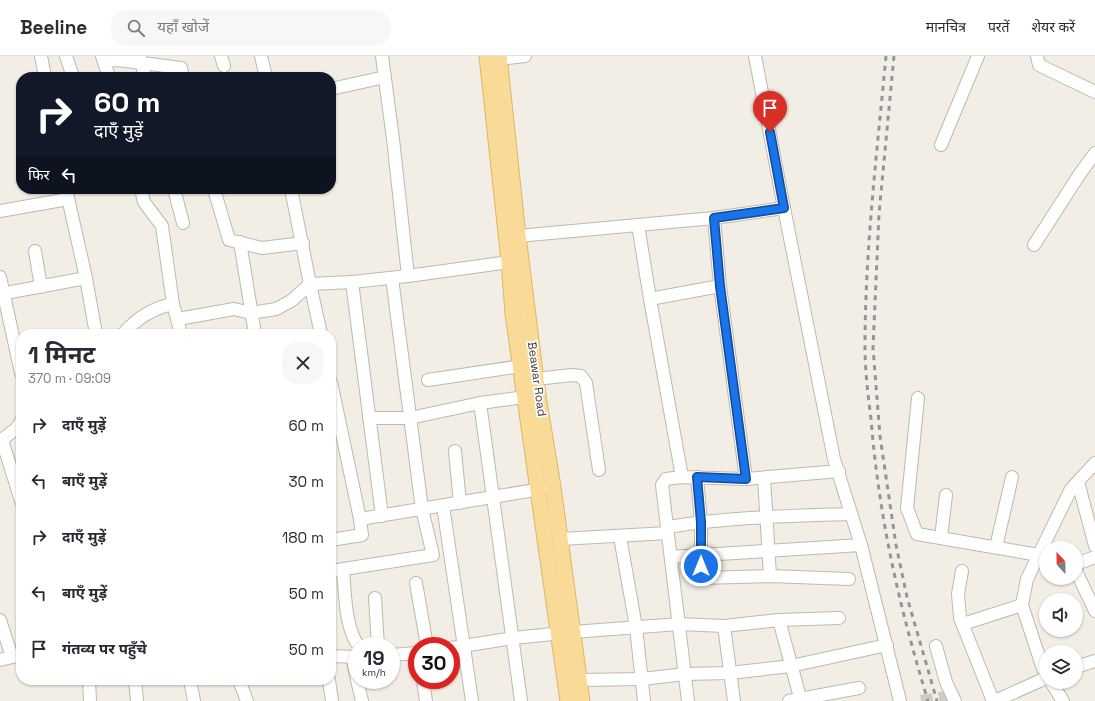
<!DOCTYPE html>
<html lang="hi">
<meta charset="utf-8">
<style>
:root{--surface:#fff;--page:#f7f7f7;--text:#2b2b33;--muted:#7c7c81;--line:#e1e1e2}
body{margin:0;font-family:"Space Grotesk","Noto Sans Devanagari",sans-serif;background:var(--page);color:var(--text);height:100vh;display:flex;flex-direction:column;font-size:15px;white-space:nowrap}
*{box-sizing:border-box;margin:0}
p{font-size:13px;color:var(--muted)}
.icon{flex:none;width:22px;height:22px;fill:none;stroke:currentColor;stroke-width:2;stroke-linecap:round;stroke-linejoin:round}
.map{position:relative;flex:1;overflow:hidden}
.details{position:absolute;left:16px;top:273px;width:320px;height:356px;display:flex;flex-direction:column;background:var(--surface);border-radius:16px;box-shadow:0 1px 3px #0004}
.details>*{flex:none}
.hud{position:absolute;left:16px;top:16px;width:320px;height:122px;border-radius:16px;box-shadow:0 1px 3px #0004;background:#111827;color:#fff;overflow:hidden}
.needle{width:26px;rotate:338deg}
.tools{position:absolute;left:1039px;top:485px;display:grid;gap:8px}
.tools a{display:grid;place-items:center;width:44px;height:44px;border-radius:50%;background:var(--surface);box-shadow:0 1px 3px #0004;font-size:20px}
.speed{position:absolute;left:348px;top:581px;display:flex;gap:8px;font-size:20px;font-weight:700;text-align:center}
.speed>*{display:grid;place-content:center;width:52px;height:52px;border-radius:50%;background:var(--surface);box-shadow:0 1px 3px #0004;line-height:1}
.speed small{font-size:10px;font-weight:400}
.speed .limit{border:6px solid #d22;background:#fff;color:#111}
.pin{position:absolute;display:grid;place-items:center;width:34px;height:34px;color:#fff;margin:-41px -17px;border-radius:50% 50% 50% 0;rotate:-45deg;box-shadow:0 0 4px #0007}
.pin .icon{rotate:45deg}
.me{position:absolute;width:44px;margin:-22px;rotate:0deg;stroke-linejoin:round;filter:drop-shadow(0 0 3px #0008)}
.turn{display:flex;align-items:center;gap:14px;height:84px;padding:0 12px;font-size:18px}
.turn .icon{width:52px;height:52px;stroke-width:2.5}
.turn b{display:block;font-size:28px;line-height:34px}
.then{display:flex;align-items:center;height:38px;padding:0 12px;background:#0003;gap:8px;font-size:15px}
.round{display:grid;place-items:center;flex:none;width:42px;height:42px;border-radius:16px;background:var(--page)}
.summary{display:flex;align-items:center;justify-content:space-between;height:68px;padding:0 12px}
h1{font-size:24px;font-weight:700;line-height:30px}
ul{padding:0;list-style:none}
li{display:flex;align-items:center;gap:12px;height:56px;padding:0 12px}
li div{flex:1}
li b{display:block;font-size:15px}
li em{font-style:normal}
header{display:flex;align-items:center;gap:24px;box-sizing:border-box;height:56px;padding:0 20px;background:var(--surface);border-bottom:1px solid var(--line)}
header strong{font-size:19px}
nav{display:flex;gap:22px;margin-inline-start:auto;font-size:14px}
.search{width:280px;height:36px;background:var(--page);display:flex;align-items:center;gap:10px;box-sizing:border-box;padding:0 14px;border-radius:16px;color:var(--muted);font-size:15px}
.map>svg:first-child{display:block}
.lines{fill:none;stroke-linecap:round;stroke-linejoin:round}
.minor-tunnel{stroke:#cfcbc3;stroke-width:12;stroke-dasharray:12 6;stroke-linecap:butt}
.minor-casing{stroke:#c0b8ac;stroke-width:14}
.major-casing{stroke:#deb668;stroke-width:17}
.minor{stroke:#fff;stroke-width:12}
.major{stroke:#fada97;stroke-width:15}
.rail{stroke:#959595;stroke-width:3;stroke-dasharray:5 5;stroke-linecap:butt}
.route-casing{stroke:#114b97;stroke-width:10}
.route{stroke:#1a73e8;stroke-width:7}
.labels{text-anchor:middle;stroke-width:3.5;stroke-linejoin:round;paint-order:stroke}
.street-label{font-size:12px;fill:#453e35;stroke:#fff}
</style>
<header>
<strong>Beeline</strong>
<div class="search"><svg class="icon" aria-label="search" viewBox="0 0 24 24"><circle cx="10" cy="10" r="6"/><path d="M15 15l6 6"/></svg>यहाँ खोजें</div>
<nav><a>मानचित्र</a><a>परतें</a><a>शेयर करें</a></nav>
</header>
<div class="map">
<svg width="1095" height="645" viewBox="0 0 1095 645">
<rect width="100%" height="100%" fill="#f2eee6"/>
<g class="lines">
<polyline class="minor-tunnel" points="921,645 952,640"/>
<g class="minor-casing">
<g id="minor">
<polyline points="41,0 45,21"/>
<polyline points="66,0 73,21"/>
<polyline points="102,0 109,21"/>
<polyline points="221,0 224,10"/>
<polyline points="261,0 266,21"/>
<polyline points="382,0 393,83 408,220"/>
<polyline points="755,0 784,152"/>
<polyline points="1037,0 1039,9 1095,36"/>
<polyline points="140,1 145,21"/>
<polyline points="499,3 525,0"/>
<polyline points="104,5 118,4 181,12 183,21"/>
<polyline points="331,33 385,21"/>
<polyline points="941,89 978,0"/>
<polyline points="66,133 86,222 96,278"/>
<polyline points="141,133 144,146 162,170 173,248 181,278"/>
<polyline points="174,133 183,167"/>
<polyline points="214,133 229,184 262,192 303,187"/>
<polyline points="291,133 310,228 352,226 408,220 516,205"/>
<polyline points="0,155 68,143"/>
<polyline points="714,162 720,230 746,423"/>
<polyline points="638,169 650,243"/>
<polyline points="518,180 714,162 784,152 834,403 861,489 900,645"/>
<polyline points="240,186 255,278"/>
<polyline points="1034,189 1079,119 1095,97"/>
<polyline points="35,195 41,231"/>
<polyline points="0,221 21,317"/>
<polyline points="352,226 382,460"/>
<polyline points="0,238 86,222"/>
<polyline points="178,263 234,253 251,257 276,253 291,245 310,228 321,278"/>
<path d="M 123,278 C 137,262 152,252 173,248"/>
<polyline points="536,323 572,319 581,320 586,327 599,414"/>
<polyline points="428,324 528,309"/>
<polyline points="331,326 360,463"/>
<polyline points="918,342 907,452 917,478 1039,499"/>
<polyline points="480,347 521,645"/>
<polyline points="369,362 410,362 480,347 533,340"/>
<polyline points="2,384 21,445"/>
<polyline points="0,385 17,372 21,365"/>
<polyline points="455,395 460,447"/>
<polyline points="682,421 650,243 720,230"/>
<polyline points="697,421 701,466 701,522 770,520 849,523"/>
<polyline points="764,422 770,520"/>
<polyline points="1078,426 1095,490"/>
<polyline points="443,450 472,645"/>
<path d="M 668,471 C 728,461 789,460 851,458"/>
<polyline points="620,481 636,571 644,645"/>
<polyline points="941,482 946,439"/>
<polyline points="560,483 668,477"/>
<polyline points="331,484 362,479 360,463 553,431"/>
<polyline points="996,491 1012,421"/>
<polyline points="671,501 861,489"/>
<polyline points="1076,508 1095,501"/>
<path d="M 343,514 C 345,535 345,574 359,590"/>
<polyline points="331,515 433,499 422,453 392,222"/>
<polyline points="962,515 958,538 960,562 993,645"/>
<polyline points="1076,515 1095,555"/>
<polyline points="416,527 427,590"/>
<polyline points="375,542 378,590"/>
<polyline points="0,564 12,601"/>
<polyline points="779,564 801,645"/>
<polyline points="963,568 1022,549"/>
<polyline points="724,570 734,645"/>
<polyline points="936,590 946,626 955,645"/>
<polyline points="451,592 513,582 573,576 679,568 724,570 779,564 839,562"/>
<polyline points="391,599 417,597"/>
<polyline points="331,600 357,601"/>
<polyline points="352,601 357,623"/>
<polyline points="0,604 21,599"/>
<polyline points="1076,611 1095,605"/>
<polyline points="1046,618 1043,613 1022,549 1027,523 1071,433 1095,407"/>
<polyline points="89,624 90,645"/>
<polyline points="135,624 137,645"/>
<polyline points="190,624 194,645"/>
<polyline points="239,624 247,645"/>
<polyline points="329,624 332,645"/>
<polyline points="357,624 362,645"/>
<polyline points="423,624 426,645"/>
<polyline points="580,624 642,623 685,618 730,617 791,610 887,589"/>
<polyline points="1051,626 1063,645"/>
<polyline points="688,645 662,429 666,423 682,421 746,423 839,415"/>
<polyline points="789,645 859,632"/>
<polyline points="995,645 1046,622"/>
</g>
</g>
<g class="major-casing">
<g id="major">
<polyline points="487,0 509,205 513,258 568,645"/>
<polyline points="499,0 518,180 538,340 553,431 582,645"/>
</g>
</g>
<use href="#minor" class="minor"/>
<use href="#major" class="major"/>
<g class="rail">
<path d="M 886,0 C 877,97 865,194 865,291 C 865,315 868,339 871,363 C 879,462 899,550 928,645"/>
<polyline points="894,0 879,158 873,292 880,380 896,489 907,541 937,645"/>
</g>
</g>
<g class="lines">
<g class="route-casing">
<polyline id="route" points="701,510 701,466 697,421 746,423 720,230 714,162 784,152 770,76"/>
</g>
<use href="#route" class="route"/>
</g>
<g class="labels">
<g class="street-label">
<text transform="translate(537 323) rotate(82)" y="4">Beawar Road</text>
</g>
</g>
</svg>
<div class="tools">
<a><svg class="needle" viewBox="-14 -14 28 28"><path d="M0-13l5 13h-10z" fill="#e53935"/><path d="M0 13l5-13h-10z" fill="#7c7c81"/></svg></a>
<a><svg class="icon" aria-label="sound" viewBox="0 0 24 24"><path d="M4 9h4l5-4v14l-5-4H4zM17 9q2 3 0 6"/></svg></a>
<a><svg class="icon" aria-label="layers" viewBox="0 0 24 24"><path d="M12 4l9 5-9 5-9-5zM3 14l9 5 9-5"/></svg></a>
</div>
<div class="speed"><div>19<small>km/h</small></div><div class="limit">30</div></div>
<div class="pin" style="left:770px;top:76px;background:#d93025"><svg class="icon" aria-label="arrive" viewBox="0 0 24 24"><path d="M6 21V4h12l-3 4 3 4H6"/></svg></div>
<svg class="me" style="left:701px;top:510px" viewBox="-20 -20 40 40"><circle r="17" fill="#1a73e8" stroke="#fff" stroke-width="3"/><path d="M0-11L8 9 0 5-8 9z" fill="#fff"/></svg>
<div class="hud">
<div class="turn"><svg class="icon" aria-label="right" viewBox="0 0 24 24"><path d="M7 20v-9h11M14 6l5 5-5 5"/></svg><div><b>60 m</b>दाएँ मुड़ें</div></div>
<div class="then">फिर<svg class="icon" aria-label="left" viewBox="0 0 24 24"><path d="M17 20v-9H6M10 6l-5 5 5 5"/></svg></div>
</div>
<section class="details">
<div class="summary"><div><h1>1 मिनट</h1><p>370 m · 09:09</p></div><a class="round"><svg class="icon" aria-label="close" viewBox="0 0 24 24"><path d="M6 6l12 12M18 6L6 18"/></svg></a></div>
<ul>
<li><svg class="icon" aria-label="right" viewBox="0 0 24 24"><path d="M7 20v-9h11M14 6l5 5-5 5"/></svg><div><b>दाएँ मुड़ें</b></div><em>60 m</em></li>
<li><svg class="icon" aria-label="left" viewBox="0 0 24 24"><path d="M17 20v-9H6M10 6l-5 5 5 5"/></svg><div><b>बाएँ मुड़ें</b></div><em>30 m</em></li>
<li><svg class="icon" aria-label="right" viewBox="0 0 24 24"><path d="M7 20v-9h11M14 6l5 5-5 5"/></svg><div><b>दाएँ मुड़ें</b></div><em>180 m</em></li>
<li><svg class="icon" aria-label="left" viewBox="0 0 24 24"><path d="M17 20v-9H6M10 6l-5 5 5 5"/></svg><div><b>बाएँ मुड़ें</b></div><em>50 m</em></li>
<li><svg class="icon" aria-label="arrive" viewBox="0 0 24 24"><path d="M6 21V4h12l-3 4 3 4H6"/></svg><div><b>गंतव्य पर पहुँचे</b></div><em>50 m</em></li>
</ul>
</section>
</div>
